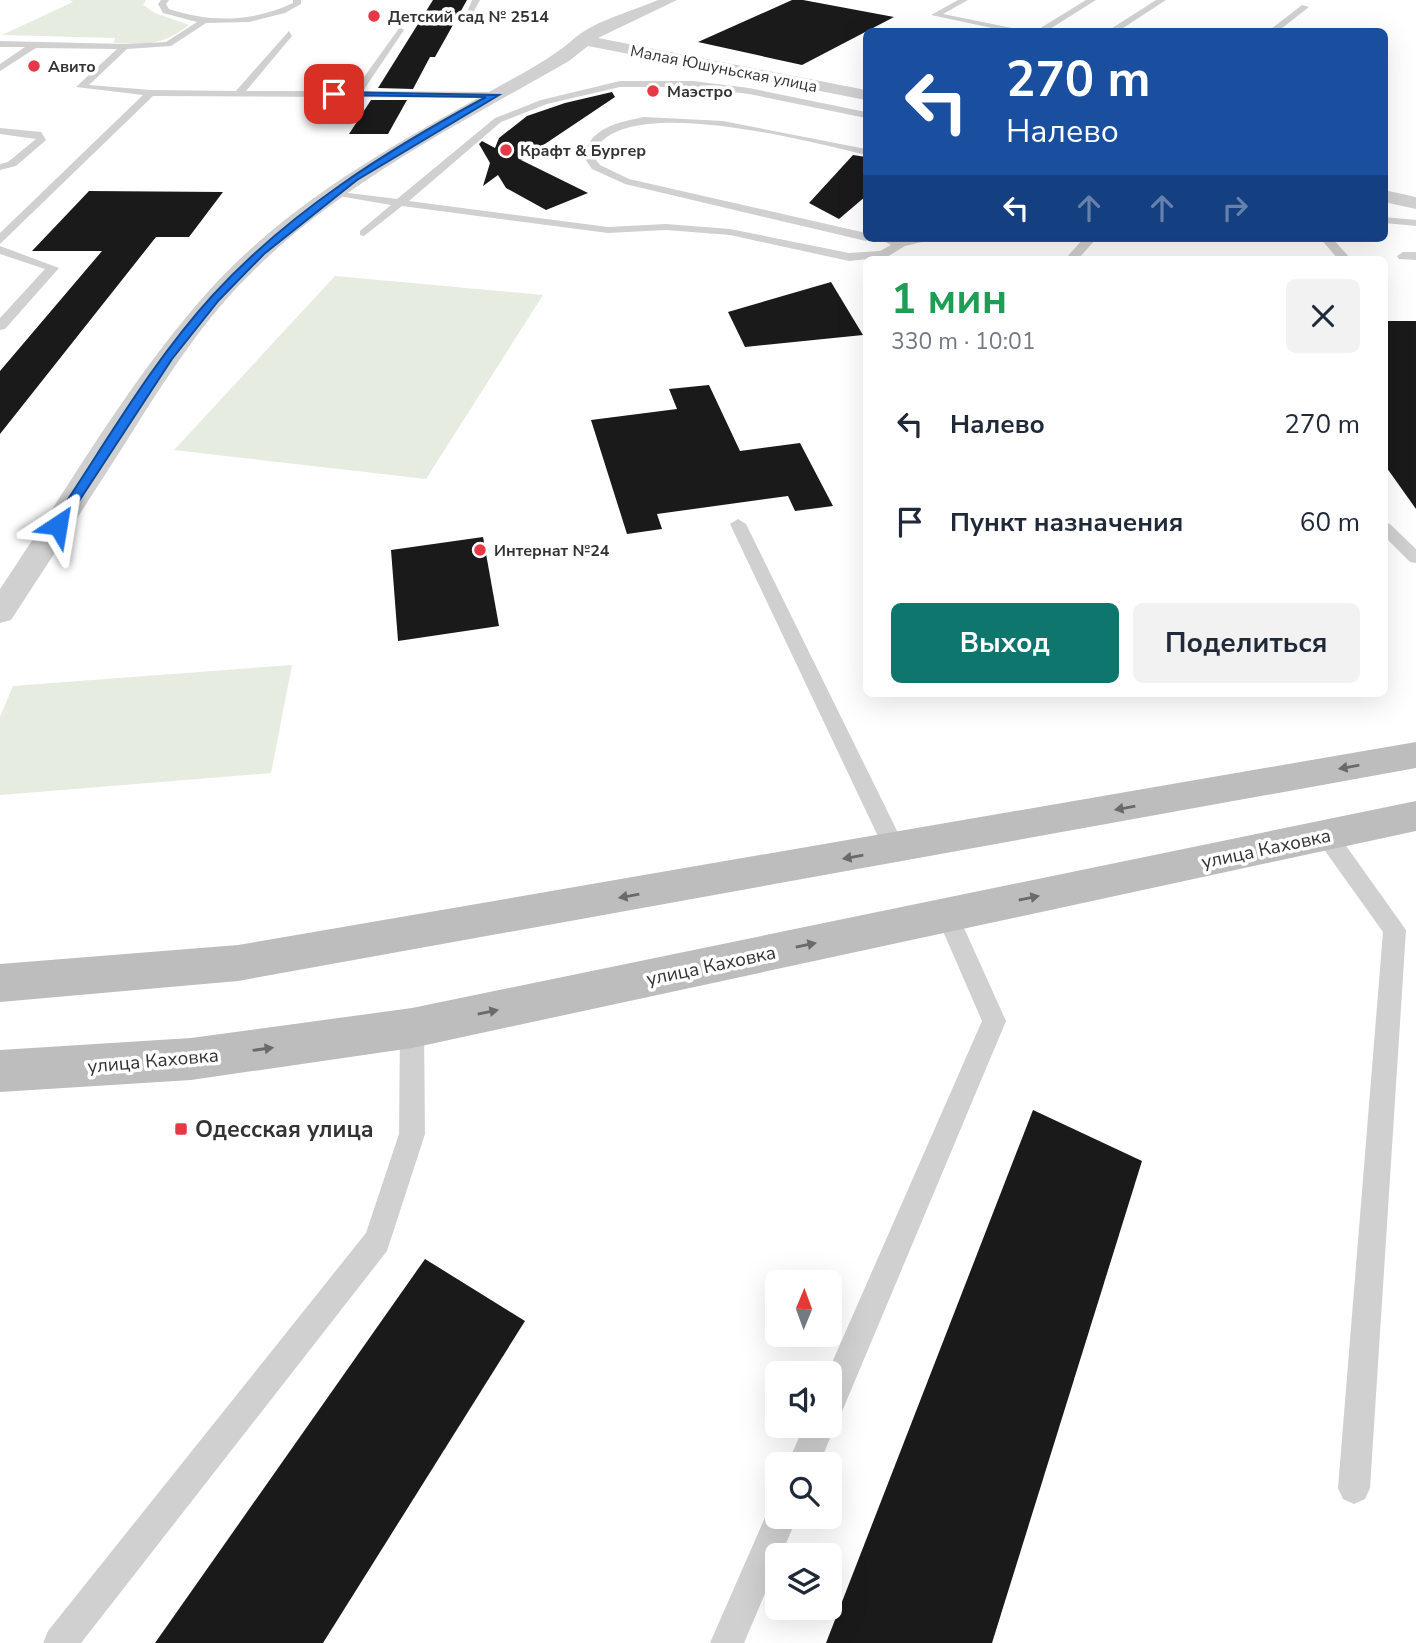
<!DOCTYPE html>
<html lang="ru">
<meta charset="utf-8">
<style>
:root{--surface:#fff;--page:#f2f2f3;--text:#1f2937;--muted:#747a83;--accent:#0f766e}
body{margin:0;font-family:"Nunito Sans",sans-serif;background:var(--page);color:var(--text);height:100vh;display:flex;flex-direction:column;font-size:26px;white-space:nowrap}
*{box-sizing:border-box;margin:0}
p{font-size:23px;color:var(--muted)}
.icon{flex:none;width:38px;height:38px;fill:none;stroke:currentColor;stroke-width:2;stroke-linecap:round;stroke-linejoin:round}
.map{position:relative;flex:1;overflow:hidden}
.drawer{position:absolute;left:863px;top:256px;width:525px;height:441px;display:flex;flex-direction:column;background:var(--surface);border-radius:10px;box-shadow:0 7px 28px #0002}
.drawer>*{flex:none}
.top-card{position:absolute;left:863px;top:28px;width:525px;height:214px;border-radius:10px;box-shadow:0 7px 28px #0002;background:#1a4fa0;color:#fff;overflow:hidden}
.needle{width:46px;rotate:1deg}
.controls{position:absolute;left:765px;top:1270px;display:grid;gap:14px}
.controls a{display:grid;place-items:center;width:77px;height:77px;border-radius:10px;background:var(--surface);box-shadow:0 7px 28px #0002;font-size:35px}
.pin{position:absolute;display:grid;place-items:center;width:60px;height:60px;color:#fff;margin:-30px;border-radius:14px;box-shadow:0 4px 10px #0006}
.me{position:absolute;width:77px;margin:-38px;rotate:33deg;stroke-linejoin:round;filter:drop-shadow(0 0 5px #0008)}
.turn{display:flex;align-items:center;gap:24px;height:147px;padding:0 28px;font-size:32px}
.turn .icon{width:91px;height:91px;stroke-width:2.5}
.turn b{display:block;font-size:49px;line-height:60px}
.lanes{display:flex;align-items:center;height:66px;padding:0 28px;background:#0003;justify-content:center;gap:35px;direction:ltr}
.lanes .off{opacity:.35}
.round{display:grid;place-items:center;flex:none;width:74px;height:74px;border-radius:10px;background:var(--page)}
.summary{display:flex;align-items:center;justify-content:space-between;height:119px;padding:0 28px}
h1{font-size:42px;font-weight:700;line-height:52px;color:#1e9e55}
.button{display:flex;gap:14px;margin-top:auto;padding:14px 28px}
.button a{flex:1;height:80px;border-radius:10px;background:var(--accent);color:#fff;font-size:28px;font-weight:700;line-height:80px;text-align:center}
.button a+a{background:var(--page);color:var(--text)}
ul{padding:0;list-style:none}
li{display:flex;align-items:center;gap:21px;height:98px;padding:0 28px}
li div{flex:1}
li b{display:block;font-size:26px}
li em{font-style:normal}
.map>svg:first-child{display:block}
.green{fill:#e6ecdf}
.building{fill:#1a1a1a}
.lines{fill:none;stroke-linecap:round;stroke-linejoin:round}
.service{fill:#d0d0d0;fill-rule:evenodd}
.minor{fill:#d0d0d0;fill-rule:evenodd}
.secondary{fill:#bdbdbd;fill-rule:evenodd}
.oneway{fill:#6a6a6a}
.route{fill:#1a73e8;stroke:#114b97;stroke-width:2}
.poi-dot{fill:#e63946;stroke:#fff;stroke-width:2.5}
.labels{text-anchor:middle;stroke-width:7;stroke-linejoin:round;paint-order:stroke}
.far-poi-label{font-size:16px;font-weight:bold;fill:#333;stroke:#fff;text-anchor:start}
.far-street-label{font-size:16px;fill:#333;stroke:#fff}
.street-label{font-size:19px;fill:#333;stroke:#fff}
.near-poi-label{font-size:23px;font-weight:bold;fill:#333;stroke:#fff;text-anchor:start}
</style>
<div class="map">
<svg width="1416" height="1643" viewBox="0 0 1416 1643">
<rect width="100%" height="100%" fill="#fff"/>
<g class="green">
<path d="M 70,0 L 146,0 L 143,5 L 155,13 L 189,25 C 162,46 148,44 114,43 L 115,38 L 2,35 L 73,2 Z"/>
<polygon points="335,276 543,295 426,479 174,450"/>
<polygon points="292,665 271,773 0,795 0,717 13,686"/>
</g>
<g class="building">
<polygon points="433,0 467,0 435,57 430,57 413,89 378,88"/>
<polygon points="792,0 803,0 894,17 802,65 698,42"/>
<polygon points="612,92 615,97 521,160 588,193 546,210 506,188 498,175 483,186 490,163 479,144 482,141 495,148 499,138 527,116 565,103"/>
<polygon points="371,100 407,100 388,134 349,134"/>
<polygon points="853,155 866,157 866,196 839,219 809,203"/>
<polygon points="89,191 223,192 189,237 156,237 0,434 0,371 102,251 32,251"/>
<polygon points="831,282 863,335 745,347 728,312"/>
<polygon points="1384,321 1416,321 1416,509 1384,464"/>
<polygon points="709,385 740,451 800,443 833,506 795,511 788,496 657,514 662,529 627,534 591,420 677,409 669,389"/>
<polygon points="483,537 499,626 398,641 391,550"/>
<polygon points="1033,1110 1142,1161 992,1643 826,1643"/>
<polygon points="425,1259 525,1321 323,1643 155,1643"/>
</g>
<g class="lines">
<g class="service">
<path d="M 161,0 L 169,0 L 166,4 L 169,9 C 211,23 253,22 293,3 L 293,0 L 301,0 L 301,4 L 285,13 L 249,22 L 206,23 L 171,46 L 127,49 L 89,85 L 151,90 L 236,91 L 289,31 L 292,36 L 246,91 L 354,91 L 400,27 L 404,30 L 363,91 L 495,92 L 500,95 L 495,98 L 153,96 L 0,244 L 0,233 L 143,95 L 76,87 L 117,49 L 36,48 L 0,71 L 0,64 L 25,47 L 0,47 L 0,41 L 125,44 L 166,42 L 197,22 L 163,13 L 158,4 Z"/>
<polygon points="472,0 480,0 472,15 466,15"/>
<polygon points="958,0 968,0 943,14 1032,32 1011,32 931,15"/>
<polygon points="1086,0 1096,0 1045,32 1034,32"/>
<polygon points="1156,0 1166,0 1117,32 1106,32"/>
<polygon points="1302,5 1309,7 1277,32 1267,32"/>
<polygon points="620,81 693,81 749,88 866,112 866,118 749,94 693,87 620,87 547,104 501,122 409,201 608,227 666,224 730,229 849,253 880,251 891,245 884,241 888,238 939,238 905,246 887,257 849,261 730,235 666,230 608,233 402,206 364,236 360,235 360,231 391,205 327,194 333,191 397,199 495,118 541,100"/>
<path d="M 644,117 L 723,121 L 866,149 L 866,155 C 815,143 613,88 593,156 L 600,165 L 629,179 L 866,233 L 866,238 L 871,238 L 866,241 L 625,184 L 592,169 L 583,156 C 592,127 616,123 644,117 Z"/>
<polygon points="0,128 41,132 46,140 16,166 0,170 0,164 8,162 36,139 0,134"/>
<polygon points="1384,217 1416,220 1416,226 1384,223"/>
<polygon points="1084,238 1097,238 1078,259 1065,259"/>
<polygon points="1320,238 1332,238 1351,259 1338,259"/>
<polygon points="0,246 59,268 5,329 0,330 0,318 45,269 0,254"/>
<polygon points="1403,252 1416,252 1416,260 1399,259 1397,256"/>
<polygon points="738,519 746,524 906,849 903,855 895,857 887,855 884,849 730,524"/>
<polygon points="1384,522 1390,524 1416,549 1416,563 1410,562 1384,536"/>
<polygon points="1326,827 1334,829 1406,930 1370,1488 1365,1499 1354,1504 1343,1499 1338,1488 1383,932 1318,841 1315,835 1318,829"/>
<polygon points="947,906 955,908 1006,1021 841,1414 832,1417 835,1426 819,1465 787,1465 804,1426 830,1426 827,1374 982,1021 936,915 939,908"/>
<polygon points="412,1017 421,1020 424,1028 425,1134 387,1251 81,1643 43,1643 48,1631 366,1233 399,1134 400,1028 403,1020"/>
<polygon points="777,1503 777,1517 797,1517 781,1556 777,1556 777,1565 744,1643 710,1643 770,1506"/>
</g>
<g class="minor">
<path d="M 658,0 L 677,0 L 598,38 L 866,90 L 866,100 L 588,46 L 569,61 C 447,131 317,195 223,303 C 186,346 156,394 126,442 C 88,501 50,561 11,620 L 0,623 L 0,589 C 66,491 128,382 206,294 C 291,198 406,138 516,77 C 538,65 559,52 576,37 C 597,20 633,11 658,0 Z"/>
<polygon points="1384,190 1416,197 1416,209 1384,202"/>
</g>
<g class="secondary">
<polygon points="1416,742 1416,768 238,981 0,1002 0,964 238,945"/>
<polygon points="1416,801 1416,831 412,1048 191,1080 0,1092 0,1050 191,1038 412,1008"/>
</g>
</g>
<defs><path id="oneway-solid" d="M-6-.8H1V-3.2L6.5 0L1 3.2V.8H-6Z" transform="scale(1.75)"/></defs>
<g class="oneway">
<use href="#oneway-solid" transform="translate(1349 767) rotate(170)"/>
<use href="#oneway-solid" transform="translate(1125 808) rotate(170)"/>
<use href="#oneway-solid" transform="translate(853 857) rotate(170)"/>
<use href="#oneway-solid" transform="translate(629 896) rotate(170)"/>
<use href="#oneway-solid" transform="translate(1029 898) rotate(-12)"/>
<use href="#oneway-solid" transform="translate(806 945) rotate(-12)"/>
<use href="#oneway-solid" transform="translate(488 1012) rotate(-12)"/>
<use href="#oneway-solid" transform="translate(263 1049) rotate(-8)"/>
</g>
<path class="route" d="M 334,92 L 499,95 L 357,180 L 264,254 L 219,300 L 172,359 L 62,527 L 53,527 L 51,525 C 103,448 150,364 213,295 C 289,212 387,150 486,97 L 331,95 Z"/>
<g class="poi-dot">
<circle cx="374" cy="16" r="7"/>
<circle cx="34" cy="66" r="7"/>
<circle cx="653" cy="91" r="7"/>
<circle cx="506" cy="150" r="7"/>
<circle cx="480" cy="550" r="7"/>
<rect x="174" y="1122" width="14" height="14" rx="3.5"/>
</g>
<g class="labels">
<g class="far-poi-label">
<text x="388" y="22">Детский сад № 2514</text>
<text x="48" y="72">Авито</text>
<text x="667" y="97">Маэстро</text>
<text x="520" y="156">Крафт &amp; Бургер</text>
<text x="494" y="556">Интернат №24</text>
</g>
<g class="far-street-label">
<text transform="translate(724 68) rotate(11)" y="6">Малая Юшуньская улица</text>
</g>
<g class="street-label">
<text transform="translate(1266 848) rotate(-12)" y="7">улица Каховка</text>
<text transform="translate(711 965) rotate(-12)" y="7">улица Каховка</text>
<text transform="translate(153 1060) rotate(-5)" y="7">улица Каховка</text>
</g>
<g class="near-poi-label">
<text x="195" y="1137">Одесская улица</text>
</g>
</g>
</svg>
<div class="controls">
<a><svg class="needle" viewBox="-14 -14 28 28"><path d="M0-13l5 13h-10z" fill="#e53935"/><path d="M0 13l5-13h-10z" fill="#747a83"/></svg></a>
<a><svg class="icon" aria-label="sound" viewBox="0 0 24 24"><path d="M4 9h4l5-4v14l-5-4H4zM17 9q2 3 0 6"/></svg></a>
<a><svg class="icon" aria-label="search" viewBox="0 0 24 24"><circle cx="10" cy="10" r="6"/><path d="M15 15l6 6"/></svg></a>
<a><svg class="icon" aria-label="layers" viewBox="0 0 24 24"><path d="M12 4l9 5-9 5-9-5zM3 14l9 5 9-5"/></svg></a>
</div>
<div class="pin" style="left:334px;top:94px;background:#d93025"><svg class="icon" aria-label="arrive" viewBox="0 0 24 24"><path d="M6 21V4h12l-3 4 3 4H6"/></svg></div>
<svg class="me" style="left:58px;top:525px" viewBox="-20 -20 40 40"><path d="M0-17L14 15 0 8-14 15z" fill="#1a73e8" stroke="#fff" stroke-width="4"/></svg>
<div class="top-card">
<div class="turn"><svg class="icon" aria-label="left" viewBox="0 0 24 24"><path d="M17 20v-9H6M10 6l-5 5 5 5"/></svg><div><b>270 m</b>Налево</div></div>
<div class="lanes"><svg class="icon" aria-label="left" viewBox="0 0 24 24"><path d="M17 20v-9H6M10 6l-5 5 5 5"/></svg><svg class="icon off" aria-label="ahead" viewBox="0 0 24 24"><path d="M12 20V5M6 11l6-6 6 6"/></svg><svg class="icon off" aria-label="ahead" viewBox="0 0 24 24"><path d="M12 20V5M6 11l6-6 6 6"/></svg><svg class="icon off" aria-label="right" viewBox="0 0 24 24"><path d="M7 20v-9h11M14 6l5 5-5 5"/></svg></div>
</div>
<section class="drawer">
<div class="summary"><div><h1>1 мин</h1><p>330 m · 10:01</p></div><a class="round"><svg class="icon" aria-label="close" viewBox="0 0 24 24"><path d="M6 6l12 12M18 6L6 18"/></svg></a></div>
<ul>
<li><svg class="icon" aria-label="left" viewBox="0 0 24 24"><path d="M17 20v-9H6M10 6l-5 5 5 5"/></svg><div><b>Налево</b></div><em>270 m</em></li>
<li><svg class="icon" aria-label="arrive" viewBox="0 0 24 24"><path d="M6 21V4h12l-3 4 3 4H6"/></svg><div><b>Пункт назначения</b></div><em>60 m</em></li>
</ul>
<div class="button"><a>Выход</a><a>Поделиться</a></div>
</section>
</div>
